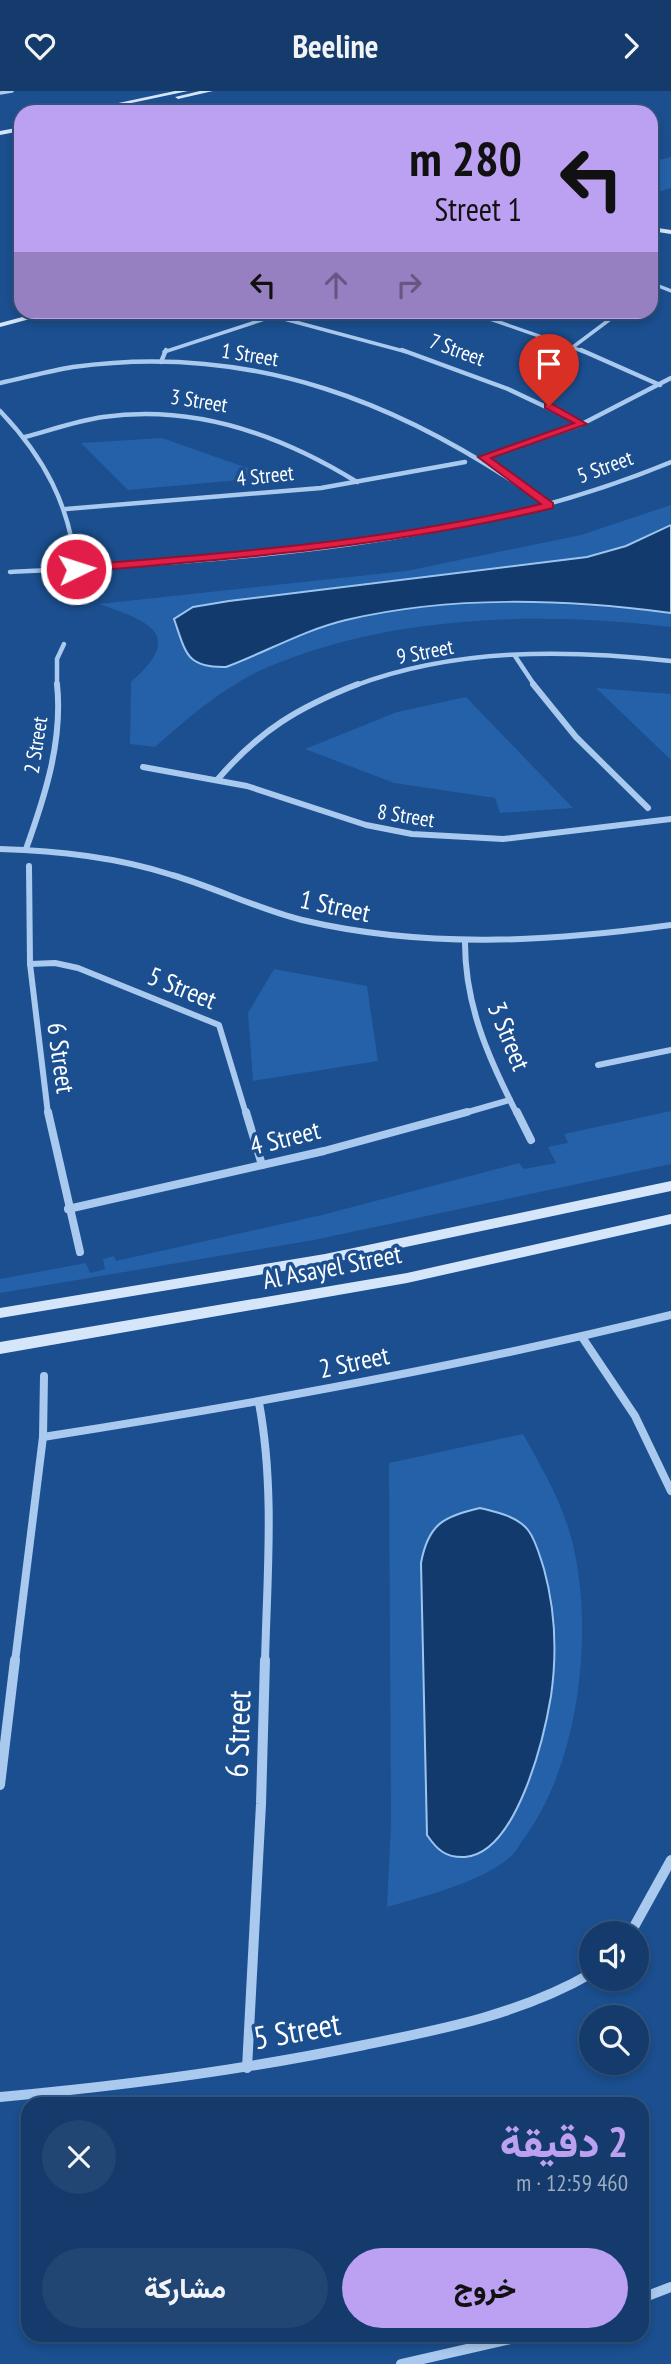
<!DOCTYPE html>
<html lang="ar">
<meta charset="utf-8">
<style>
:root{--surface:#143b6b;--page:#214673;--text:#f1f3f6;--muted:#9dadc1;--line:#33557e;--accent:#bca0f2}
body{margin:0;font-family:"PT Sans Narrow",Vazirmatn,sans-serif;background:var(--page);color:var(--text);direction:rtl;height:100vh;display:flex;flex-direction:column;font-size:26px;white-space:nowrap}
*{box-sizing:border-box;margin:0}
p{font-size:23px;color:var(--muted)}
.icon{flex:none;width:38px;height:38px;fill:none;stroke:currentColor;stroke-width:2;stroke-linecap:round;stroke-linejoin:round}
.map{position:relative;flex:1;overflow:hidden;direction:ltr}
.details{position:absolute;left:21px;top:2006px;width:628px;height:245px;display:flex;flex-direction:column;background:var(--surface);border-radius:21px;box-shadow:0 4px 10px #0003,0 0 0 2px var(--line);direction:rtl}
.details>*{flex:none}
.top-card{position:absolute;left:14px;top:14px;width:644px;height:214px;border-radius:21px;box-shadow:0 4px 10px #0003,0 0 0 2px var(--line);direction:rtl;background:#bca0f2;color:#111;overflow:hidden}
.controls{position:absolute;left:579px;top:1830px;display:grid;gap:14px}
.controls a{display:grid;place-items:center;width:70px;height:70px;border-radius:50%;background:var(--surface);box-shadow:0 4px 10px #0003,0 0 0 2px var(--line);font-size:35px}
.pin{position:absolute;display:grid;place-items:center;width:60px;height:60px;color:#fff;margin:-72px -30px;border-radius:50% 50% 50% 0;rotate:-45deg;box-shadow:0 0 7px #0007}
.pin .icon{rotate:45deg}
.me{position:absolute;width:77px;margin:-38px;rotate:86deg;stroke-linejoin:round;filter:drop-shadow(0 0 5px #0008)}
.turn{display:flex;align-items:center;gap:24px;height:147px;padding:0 21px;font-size:32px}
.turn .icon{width:91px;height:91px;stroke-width:2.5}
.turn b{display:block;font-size:49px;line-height:60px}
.lanes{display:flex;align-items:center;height:66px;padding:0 21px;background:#0003;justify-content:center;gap:35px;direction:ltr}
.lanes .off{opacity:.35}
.round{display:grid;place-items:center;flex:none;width:74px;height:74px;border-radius:37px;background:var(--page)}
.overview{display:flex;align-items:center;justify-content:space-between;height:119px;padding:0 21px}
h1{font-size:42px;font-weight:800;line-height:52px;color:var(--accent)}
.action{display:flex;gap:14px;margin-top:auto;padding:14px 21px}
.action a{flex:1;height:80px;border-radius:42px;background:var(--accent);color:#111;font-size:28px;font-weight:800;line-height:80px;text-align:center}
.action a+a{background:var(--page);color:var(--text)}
header{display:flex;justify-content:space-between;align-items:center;height:91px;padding:0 21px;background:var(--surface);font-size:32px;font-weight:800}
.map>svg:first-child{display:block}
.green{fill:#2461a8;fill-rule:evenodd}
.water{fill:#123a6d;stroke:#9cc4f0;stroke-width:2}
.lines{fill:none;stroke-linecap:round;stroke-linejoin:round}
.street-far4{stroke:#a9c9ee;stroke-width:3.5}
.street-far3{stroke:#a9c9ee;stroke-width:4.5}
.street-far2{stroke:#a9c9ee;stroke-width:6}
.street-far1{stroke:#a9c9ee;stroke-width:8}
.street{stroke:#a9c9ee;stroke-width:10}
.secondary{fill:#d6e6fa;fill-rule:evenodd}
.route{fill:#e11d48;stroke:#92132f;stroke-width:2}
.labels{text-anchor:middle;stroke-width:7;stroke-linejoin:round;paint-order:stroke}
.far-street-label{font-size:21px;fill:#fff;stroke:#1b4f8f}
.street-label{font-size:26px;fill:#fff;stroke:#1b4f8f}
.near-street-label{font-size:32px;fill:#fff;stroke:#1b4f8f}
</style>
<header><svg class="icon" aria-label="forward" viewBox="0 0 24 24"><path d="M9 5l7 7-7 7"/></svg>Beeline<svg class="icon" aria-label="heart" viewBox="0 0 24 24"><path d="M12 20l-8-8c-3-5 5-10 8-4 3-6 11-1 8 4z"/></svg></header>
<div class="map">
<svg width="671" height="2273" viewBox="0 0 671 2273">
<rect width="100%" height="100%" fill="#1b4f8f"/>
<g class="green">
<polygon points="671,66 671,97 651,103 651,71"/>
<polygon points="162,347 273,386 128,399 81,352"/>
<path d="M 671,414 L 671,434 L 626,455 L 587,466 L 229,510 L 174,528 C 184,559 189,577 226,576 C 266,561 304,539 346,529 C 453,504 563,511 671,522 L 671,536 C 541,520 390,524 268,576 C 226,594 189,626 155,656 L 130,653 L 131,591 C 186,543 148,530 99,513 L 406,480 L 581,444 Z"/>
<polygon points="596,597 671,603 671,669"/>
<polygon points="466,606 573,717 500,722 495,707 394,692 305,658 397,621"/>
<polygon points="274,878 367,895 378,970 253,990 248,922"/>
<polygon points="671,1020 671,1073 314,1149 0,1202 0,1188 86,1172 90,1182 105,1178 103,1168 114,1165 116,1170 322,1124 519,1072 524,1078 556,1072 548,1056 568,1052 564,1043"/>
<path d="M 523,1343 C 543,1379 564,1414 573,1454 C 594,1542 579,1672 525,1746 C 520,1752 516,1762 509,1767 C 481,1791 422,1806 387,1816 L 391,1733 L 389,1372 ZM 539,1462 C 543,1477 550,1493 552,1509 C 564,1587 542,1674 502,1742 L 427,1743 L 424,1558 Z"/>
</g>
<g class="water">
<path d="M 671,434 L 671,522 C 564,508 452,504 346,529 C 304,539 266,561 226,576 C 186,577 186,562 174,528 L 193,516 L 229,510 L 587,466 L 626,455 Z"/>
<path d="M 480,1417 C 496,1421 517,1425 528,1439 C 536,1449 540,1466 544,1478 C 555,1518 557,1563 551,1605 C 544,1647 517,1762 465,1766 C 446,1767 437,1759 427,1744 L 421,1472 C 428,1433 444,1425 480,1417 Z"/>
</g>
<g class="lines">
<g class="street-far4">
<polyline points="0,2 12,0"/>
<polyline points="651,192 671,200"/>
<polyline points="467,220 585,261"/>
<polyline points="273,225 407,261"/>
<polyline points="573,256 621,220"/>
<polyline points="164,261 289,220"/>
</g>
<g class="street-far3">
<polyline points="402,259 508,298 582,333"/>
<polyline points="581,259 660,294"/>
<polyline points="161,271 166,259"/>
<path d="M 0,292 C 24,287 48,280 73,276 C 253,251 405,312 549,415"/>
<path d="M 0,320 C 44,366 70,414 76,478"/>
<path d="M 25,346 C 51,339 76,330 103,326 C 194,313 281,344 357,391"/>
<polyline points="483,367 580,334 671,287"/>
<polyline points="66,418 321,397 465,371"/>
<path d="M 10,481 C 233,469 463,457 671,371"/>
<polyline points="515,565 535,595"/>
<polyline points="57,595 57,568 64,553"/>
<path d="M 354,595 C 454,557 566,558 671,570"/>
</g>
<g class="street-far2">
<polyline points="533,593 576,646 648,717"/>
<polyline points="143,676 247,695 366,734 412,743 503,748 671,728"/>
<path d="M 218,688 C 260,639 299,616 358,593"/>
<path d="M 0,758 C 59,760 116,766 172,784 C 216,797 258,818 302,829 C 425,858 547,851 671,834"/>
<path d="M 26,758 C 45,705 63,650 57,593"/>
<polyline points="29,775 30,873 48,1023"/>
<path d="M 465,852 C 465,915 489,968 517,1023"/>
<polyline points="30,873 55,872 78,877 219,934 246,1023"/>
<polyline points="598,974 671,959"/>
<polyline points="461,1023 510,1009"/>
</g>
<g class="street-far1">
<polyline points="48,1021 80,1161"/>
<polyline points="246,1021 262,1074"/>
<polyline points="517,1021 531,1049"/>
<polyline points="68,1118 324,1060 467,1021"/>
<polyline points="582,1246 635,1325 671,1400"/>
<path d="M 259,1312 C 275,1397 267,1485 265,1571"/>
<path d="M 43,1346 C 254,1313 464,1275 671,1224"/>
<polyline points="15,1571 43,1346 44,1285"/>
</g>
<g class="street">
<polyline points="0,1694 15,1569"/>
<polyline points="630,1843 671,1769"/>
<polyline points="247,1977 261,1713 265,1569"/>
<path d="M 0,2006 C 122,1995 244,1979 364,1954 C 443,1938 521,1923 592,1882"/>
<polyline points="642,2207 671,2196"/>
<polyline points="401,2273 528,2244"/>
</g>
<g class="secondary">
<polygon points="175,0 188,0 89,21 76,21"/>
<polygon points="200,0 213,0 178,8 175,6"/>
<polygon points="21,36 21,40 0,44 0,40"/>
<polygon points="651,136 671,139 671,143 651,140"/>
<polygon points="45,220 60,220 0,236 0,232"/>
<polygon points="671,1090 671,1100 325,1173 0,1227 0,1217 325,1163"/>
<polygon points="671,1123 671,1133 407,1192 0,1263 0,1251 407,1182"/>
</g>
</g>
<path class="route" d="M 545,313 L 552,313 L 587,333 L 491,367 L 553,412 L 553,417 C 397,455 236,468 76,481 L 71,478 L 76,474 C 232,462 389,450 541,413 L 478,366 L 574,332 L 545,317 Z"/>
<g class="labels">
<g class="far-street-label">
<text transform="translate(457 259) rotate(20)" y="7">7 Street</text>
<text transform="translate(250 264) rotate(9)" y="7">1 Street</text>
<text transform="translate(199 310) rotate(9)" y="7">3 Street</text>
<text transform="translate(605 376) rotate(-20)" y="7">5 Street</text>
<text transform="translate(265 385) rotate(-6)" y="7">4 Street</text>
<text transform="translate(425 561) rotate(-11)" y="7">9 Street</text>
<text transform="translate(36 654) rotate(-81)" y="7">2 Street</text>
<text transform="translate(406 725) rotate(9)" y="7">8 Street</text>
</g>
<g class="street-label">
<text transform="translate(335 815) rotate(12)" y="9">1 Street</text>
<text transform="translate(182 897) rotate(22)" y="9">5 Street</text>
<text transform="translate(509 945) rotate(68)" y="9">3 Street</text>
<text transform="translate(61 967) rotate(82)" y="9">6 Street</text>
<text transform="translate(285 1047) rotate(-14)" y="9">4 Street</text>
<text transform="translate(332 1176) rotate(-11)" y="9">Al Asayel Street</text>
<text transform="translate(354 1271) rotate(-12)" y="9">2 Street</text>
</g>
<g class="near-street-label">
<text transform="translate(238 1643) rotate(-88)" y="11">6 Street</text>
<text transform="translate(297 1940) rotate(-10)" y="11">5 Street</text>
</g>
</g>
</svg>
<div class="controls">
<a><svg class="icon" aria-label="sound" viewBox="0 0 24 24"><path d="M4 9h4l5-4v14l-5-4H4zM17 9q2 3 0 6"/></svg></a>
<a><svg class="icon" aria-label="search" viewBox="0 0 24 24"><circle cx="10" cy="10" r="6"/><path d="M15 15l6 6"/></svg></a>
</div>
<div class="pin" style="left:549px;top:315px;background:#d93025"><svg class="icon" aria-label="arrive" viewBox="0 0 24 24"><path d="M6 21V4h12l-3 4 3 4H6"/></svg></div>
<svg class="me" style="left:76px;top:478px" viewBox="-20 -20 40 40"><circle r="17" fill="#e11d48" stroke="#fff" stroke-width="3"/><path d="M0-11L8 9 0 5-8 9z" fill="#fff"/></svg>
<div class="top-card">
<div class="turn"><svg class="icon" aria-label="left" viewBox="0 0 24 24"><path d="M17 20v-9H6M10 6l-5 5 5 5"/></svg><div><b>280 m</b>1 Street</div></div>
<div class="lanes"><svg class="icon" aria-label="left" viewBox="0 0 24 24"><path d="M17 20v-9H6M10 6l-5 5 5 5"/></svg><svg class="icon off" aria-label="ahead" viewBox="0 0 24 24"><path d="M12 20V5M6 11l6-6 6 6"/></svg><svg class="icon off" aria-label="right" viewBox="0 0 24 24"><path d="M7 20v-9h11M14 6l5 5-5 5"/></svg></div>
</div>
<section class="details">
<div class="overview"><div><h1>2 دقيقة</h1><p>460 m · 12:59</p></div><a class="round"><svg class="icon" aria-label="close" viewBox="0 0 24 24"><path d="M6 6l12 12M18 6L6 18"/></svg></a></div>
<div class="action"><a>خروج</a><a>مشاركة</a></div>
</section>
</div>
